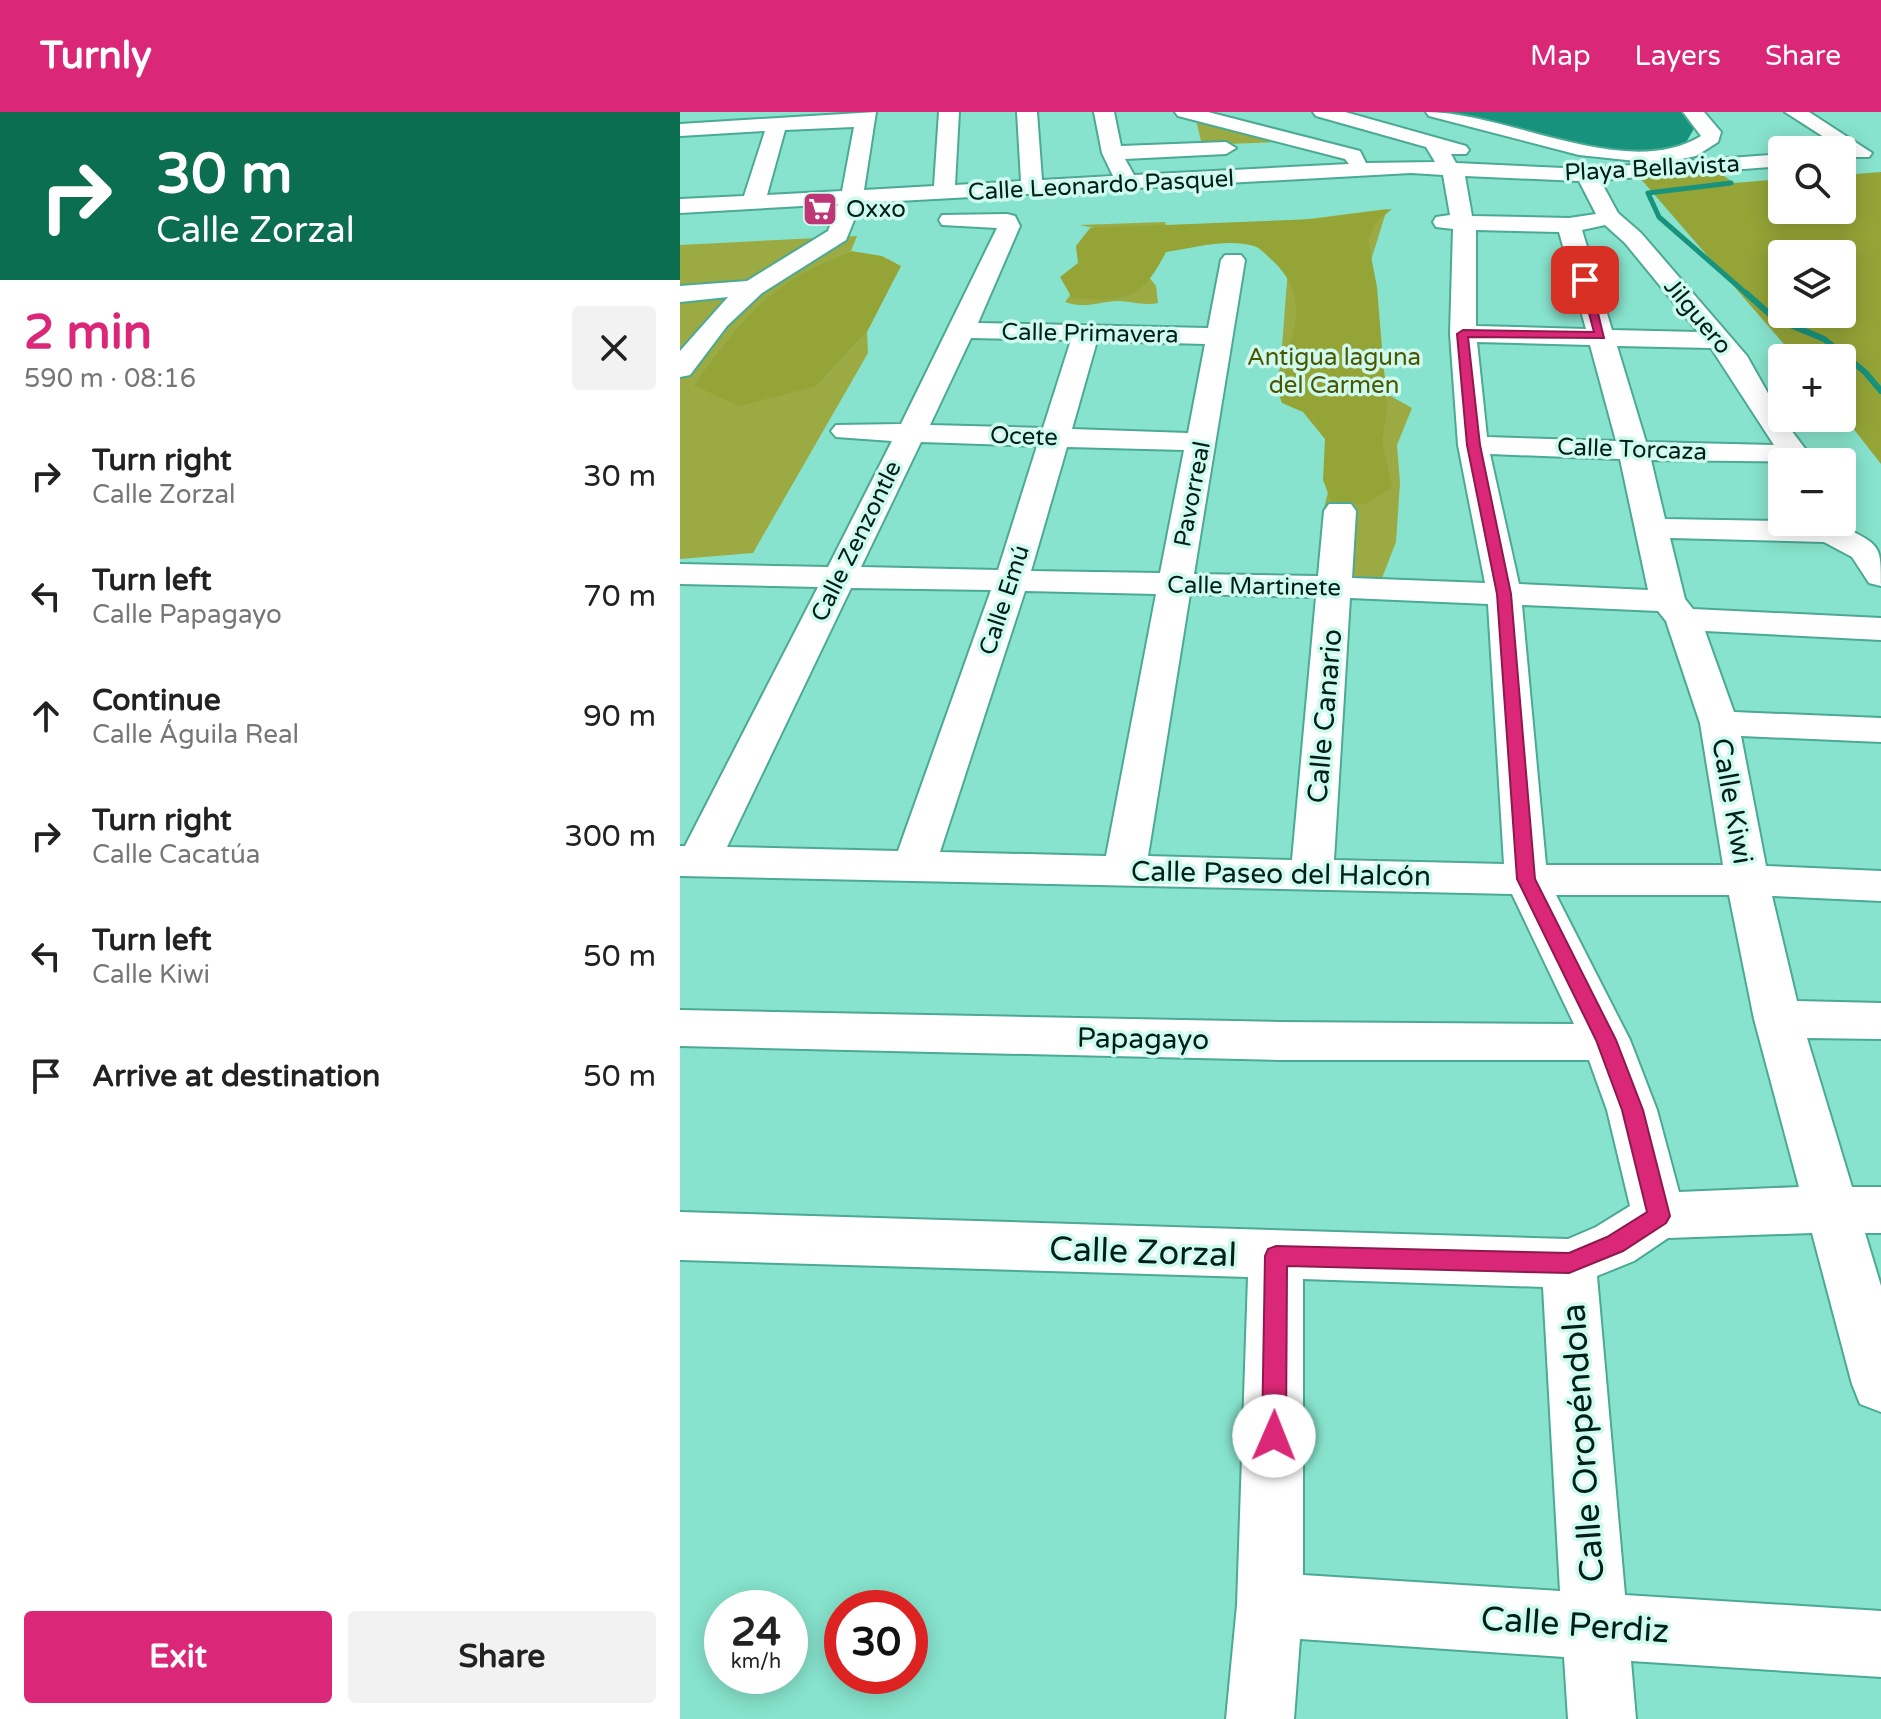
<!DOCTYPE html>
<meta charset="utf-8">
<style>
:root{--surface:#fff;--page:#f2f2f2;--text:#222;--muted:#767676;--accent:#db2777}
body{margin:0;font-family:"Varela Round",sans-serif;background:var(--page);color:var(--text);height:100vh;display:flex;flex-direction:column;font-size:30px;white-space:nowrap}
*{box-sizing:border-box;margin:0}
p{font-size:26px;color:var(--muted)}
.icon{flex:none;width:44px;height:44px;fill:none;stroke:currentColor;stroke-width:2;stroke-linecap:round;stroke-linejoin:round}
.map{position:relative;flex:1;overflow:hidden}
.details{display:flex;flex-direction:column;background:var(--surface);width:680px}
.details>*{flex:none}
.guide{background:#0b6e4f;color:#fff;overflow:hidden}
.controls{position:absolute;left:1088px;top:24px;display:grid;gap:16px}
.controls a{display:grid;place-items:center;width:88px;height:88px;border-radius:8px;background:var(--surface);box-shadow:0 4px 20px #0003;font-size:40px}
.speed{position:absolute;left:24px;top:1478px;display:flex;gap:16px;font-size:40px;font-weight:700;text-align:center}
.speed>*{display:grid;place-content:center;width:104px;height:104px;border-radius:50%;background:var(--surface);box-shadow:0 4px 20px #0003;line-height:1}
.speed small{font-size:20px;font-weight:400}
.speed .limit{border:12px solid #d22;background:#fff;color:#111}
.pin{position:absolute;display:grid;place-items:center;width:68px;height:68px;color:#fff;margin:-34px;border-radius:16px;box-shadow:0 4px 12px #0006}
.me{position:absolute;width:88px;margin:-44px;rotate:1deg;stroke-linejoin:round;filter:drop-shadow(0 0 6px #0008)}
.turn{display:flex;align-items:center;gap:28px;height:168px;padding:0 24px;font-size:36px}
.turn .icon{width:104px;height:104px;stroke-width:2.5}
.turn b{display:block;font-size:56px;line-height:68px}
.round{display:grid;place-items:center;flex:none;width:84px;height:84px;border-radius:8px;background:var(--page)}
.overview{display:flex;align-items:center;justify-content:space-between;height:136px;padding:0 24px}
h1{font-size:48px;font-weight:800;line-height:60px;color:var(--accent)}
.cta{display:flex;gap:16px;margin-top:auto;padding:16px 24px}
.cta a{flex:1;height:92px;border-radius:8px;background:var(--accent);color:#fff;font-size:32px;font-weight:800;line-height:92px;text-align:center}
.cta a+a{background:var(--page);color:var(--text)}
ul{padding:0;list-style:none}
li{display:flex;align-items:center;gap:24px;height:120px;padding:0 24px}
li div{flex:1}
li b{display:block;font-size:30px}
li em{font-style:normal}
header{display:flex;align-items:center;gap:48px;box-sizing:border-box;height:112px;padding:0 40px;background:var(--accent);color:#fff}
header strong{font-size:38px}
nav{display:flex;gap:44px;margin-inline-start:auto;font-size:28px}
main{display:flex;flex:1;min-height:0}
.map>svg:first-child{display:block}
.green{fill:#9baa42}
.forest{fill:#95a437;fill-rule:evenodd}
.water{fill:#17937d}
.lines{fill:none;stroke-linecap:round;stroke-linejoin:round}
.stream-far1{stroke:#17937d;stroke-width:5}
.stream{stroke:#17937d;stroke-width:6}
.minor-casing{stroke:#4ba994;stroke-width:4}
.minor{fill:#fff;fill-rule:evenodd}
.route{fill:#db2777;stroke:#8e194d;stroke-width:2}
.labels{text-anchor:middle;stroke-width:7;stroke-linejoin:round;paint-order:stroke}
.far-street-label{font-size:24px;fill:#011f19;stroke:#cffaee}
.far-poi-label{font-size:24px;fill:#011f19;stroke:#cffaee;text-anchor:start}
.far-park-label{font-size:24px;fill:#4c5501;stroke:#cffaee}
.street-label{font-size:28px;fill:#011f19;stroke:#cffaee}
.near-street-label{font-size:34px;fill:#011f19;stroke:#cffaee}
</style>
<header>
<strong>Turnly</strong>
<nav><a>Map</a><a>Layers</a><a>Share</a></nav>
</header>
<main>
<section class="details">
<div class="guide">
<div class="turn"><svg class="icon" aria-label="right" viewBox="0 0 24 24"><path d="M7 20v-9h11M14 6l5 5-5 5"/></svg><div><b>30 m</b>Calle Zorzal</div></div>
</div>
<div class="overview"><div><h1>2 min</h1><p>590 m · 08:16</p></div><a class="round"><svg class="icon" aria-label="close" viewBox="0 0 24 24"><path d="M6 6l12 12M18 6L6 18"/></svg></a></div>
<ul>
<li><svg class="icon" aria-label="right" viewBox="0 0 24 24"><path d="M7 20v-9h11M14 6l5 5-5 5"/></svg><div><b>Turn right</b><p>Calle Zorzal</p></div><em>30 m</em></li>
<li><svg class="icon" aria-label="left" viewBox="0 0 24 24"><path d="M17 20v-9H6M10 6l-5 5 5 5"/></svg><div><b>Turn left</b><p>Calle Papagayo</p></div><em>70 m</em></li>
<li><svg class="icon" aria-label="ahead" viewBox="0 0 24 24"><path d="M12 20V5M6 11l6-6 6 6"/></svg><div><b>Continue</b><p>Calle Águila Real</p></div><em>90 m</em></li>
<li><svg class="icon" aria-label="right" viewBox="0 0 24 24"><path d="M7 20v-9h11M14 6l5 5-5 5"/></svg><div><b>Turn right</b><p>Calle Cacatúa</p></div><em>300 m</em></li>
<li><svg class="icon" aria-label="left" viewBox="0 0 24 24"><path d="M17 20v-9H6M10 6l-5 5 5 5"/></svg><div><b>Turn left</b><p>Calle Kiwi</p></div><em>50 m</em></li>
<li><svg class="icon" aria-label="arrive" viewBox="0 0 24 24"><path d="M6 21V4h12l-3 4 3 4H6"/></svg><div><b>Arrive at destination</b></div><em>50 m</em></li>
</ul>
<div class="cta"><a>Exit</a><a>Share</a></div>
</section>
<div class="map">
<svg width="1201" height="1607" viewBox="0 0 1201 1607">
<rect width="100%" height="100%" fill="#87e3cd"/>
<g class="green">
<polygon points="516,8 599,30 522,33"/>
<path d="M 707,97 L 677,193 L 701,234 L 707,282 L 732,296 L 717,333 L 720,371 L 716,430 L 702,466 L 664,470 L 645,446 L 643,400 L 664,316 L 600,260 L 609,144 L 587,120 L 500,134 L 470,147 L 465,160 L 476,174 L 478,191 C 462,194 452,189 438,189 C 417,190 406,197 385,190 L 436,120 L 399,113 L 485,110 L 487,118 L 535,119 Z"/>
<path d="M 177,124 L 171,139 C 93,168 61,207 13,273 L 137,274 L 187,220 L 188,241 L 73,441 L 0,447 L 0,133 Z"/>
</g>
<g class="forest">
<path d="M 1034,57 L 1054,71 L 1102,67 L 1102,98 L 1162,98 L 1162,63 L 1201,60 L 1201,352 L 1162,302 L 1162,246 L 1116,246 L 960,66 ZM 1102,142 L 1162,142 L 1162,202 L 1102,202 Z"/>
<path d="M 712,97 L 695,111 L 688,129 L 697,175 L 707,297 L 702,329 L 712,376 L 683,393 L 651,389 L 643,368 L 645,327 L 623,300 L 602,291 L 594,269 C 614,229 632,185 593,149 C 588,145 581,136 574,134 C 547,126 513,136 486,140 C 461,189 445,190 392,186 L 380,165 L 398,151 L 396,134 L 410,116 L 635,107 Z"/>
<path d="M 171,139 L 202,144 L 221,154 L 187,220 L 137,274 L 59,294 L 13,273 C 61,207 92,168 171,139 Z"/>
</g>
<polygon class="water" points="765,0 1005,0 1015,15 1004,34 952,40 879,28"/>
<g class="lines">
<polyline class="stream-far1" points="1051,71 968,81 979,105 1068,183"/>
<polyline class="stream" points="1066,181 1094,206 1144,227 1185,260 1201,279"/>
<g class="minor-casing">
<g id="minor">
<path d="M 196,0 L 184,78 L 254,74 L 259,0 L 279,0 L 275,73 L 341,69 L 337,0 L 357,0 L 362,68 L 433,64 L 422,41 L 414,0 L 434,0 L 441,34 L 546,30 L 556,36 L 546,42 L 445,47 L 454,63 L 669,52 L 665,47 L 498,4 L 495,0 L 528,0 L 680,39 L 686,51 L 755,50 L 746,35 L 636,4 L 633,0 L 665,0 L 786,34 L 789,38 L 786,42 L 771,42 L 776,51 L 906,57 L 975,51 L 899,43 L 749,4 L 746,0 C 828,0 946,70 1021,24 L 1003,0 L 1024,0 L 1041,20 L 1038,30 L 1016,44 L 982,51 L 1102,42 L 1102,54 L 920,68 L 938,101 L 961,121 L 1067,244 L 1102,306 L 1135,350 L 971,348 L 985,407 L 1162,410 L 1162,403 L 1166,416 C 1201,434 1201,434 1201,474 L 1189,471 L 1172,445 L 1144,430 L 990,426 L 1005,487 L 1013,497 L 1201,506 L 1201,528 L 1025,519 L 1054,600 L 1201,606 L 1201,630 L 1061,624 L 1086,754 L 1201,759 L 1201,789 L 1092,784 L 1117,889 L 1201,891 L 1201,927 L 1127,926 L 1172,1075 L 1201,1075 L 1201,1121 L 1185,1121 L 1201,1174 L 1201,1300 L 1180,1292 L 1172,1272 L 1132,1121 L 988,1126 L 954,1149 L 917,1164 L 945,1483 L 1201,1499 L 1201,1565 L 951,1549 L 956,1607 L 888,1607 L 884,1545 L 620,1527 L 614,1607 L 546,1607 L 557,1493 L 568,1165 L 0,1148 L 0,1100 L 888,1127 L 916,1115 L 950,1094 L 927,998 L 909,948 L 599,948 L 0,934 L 0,898 L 599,910 L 894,912 L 832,782 L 0,764 L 0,734 L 5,734 L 138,475 L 0,472 L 0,452 L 148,455 L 212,329 L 156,325 L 151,319 L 156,313 L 221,312 L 317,116 L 262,113 L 259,108 L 262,103 L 327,102 L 335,104 L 340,114 L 298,211 L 528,216 L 541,148 L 545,143 L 561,143 L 565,148 L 514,462 L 638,464 L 644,399 L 649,392 L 671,392 L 676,399 L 672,466 L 805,471 L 778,333 L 770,222 L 773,117 L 756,115 L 753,110 L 756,105 L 770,103 L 763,63 L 731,61 L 181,91 L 166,128 L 82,181 L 47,214 L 10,263 L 0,265 L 0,239 L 48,185 L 0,190 L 0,174 L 67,169 L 148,119 L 158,92 L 0,101 L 0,87 L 64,84 L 85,19 L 0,24 L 0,12 ZM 174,15 L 162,79 L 87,83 L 105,18 ZM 785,64 L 899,69 L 916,102 L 889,106 L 792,104 ZM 925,113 L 945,131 L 1018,220 L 932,218 L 902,118 ZM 796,118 L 879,120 L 906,217 L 796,214 ZM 291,226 L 391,228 L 363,316 L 250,313 ZM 417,229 L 525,232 L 508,321 L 392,317 ZM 797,230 L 910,233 L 936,329 L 807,325 ZM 937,234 L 1031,236 L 1094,333 L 966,330 ZM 241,330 L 357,334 L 318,458 L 181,455 ZM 387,335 L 504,338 L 480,461 L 351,459 ZM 810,342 L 940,347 L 968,478 L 839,472 ZM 171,476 L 311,478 L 218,739 L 47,735 ZM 345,479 L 476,482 L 426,744 L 260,740 ZM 510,482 L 636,485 L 612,748 L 468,744 ZM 670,486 L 808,492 L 824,752 L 654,748 ZM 842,493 L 978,499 L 986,509 L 1020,611 L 1043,753 L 866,753 ZM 876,783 L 1049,783 L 1074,907 L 1119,1075 L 999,1080 L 977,998 L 950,928 ZM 623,1167 L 863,1175 L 880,1479 L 623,1463 Z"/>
<polygon points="1105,0 1129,0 1192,41 1189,45 1175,45"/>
</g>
</g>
<use href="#minor" class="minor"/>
</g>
<polygon class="route" points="905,165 910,168 924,226 788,225 800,333 831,482 855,767 936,928 963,998 990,1104 986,1111 943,1139 889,1161 607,1154 606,1324 603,1333 594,1336 585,1333 582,1324 585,1144 588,1137 596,1134 889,1141 927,1125 967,1100 942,998 916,928 837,767 817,482 787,333 777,222 783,218 914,220 900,168"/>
<defs>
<g id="supermarket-square" transform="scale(1.8)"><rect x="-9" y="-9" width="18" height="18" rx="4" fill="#be3675" stroke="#cffaee"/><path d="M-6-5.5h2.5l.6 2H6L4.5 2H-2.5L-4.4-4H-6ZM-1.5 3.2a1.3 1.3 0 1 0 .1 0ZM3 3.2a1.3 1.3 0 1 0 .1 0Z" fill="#fff"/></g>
</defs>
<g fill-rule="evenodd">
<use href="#supermarket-square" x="140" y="97"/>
</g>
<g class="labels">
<g class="far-street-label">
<text transform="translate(972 56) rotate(-3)" y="8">Playa Bellavista</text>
<text transform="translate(421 73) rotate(-3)" y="8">Calle Leonardo Pasquel</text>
<text transform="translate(1018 204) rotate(50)" y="8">Jilguero</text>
<text transform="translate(410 221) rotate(1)" y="8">Calle Primavera</text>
<text transform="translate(344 324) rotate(2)" y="8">Ocete</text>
<text transform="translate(952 337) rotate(2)" y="8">Calle Torcaza</text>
<text transform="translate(512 382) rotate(-79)" y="8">Pavorreal</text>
<text transform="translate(176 429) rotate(-64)" y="8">Calle Zenzontle</text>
<text transform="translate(574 474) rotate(1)" y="8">Calle Martinete</text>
<text transform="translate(324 488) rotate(-72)" y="8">Calle Emú</text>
</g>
<g class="far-poi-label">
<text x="166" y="105">Oxxo</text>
</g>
<g class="far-park-label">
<text x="654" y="253">Antigua laguna<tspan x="654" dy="28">del Carmen</tspan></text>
</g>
<g class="street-label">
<text transform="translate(644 604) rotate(-85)" y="10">Calle Canario</text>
<text transform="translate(1053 689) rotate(80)" y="10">Calle Kiwi</text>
<text transform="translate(601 761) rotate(1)" y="10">Calle Paseo del Halcón</text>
<text transform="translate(463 926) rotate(1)" y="10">Papagayo</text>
</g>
<g class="near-street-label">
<text transform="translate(463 1139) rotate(2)" y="12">Calle Zorzal</text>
<text transform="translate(902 1331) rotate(-94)" y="12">Calle Oropéndola</text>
<text transform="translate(895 1512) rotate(4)" y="12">Calle Perdiz</text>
</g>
</g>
</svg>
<div class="controls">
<a><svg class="icon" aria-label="search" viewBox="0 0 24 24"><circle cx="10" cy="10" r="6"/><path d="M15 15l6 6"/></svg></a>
<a><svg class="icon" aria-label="layers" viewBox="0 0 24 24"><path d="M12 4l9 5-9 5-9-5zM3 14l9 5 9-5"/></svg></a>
<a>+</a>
<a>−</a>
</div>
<div class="speed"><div>24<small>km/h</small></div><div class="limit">30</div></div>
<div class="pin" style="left:905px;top:168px;background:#d93025"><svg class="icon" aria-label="arrive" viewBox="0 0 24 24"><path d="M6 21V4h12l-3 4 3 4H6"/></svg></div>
<svg class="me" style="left:594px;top:1324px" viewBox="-20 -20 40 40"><circle r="19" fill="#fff"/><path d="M0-13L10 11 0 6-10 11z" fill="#db2777"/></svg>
</div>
</main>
